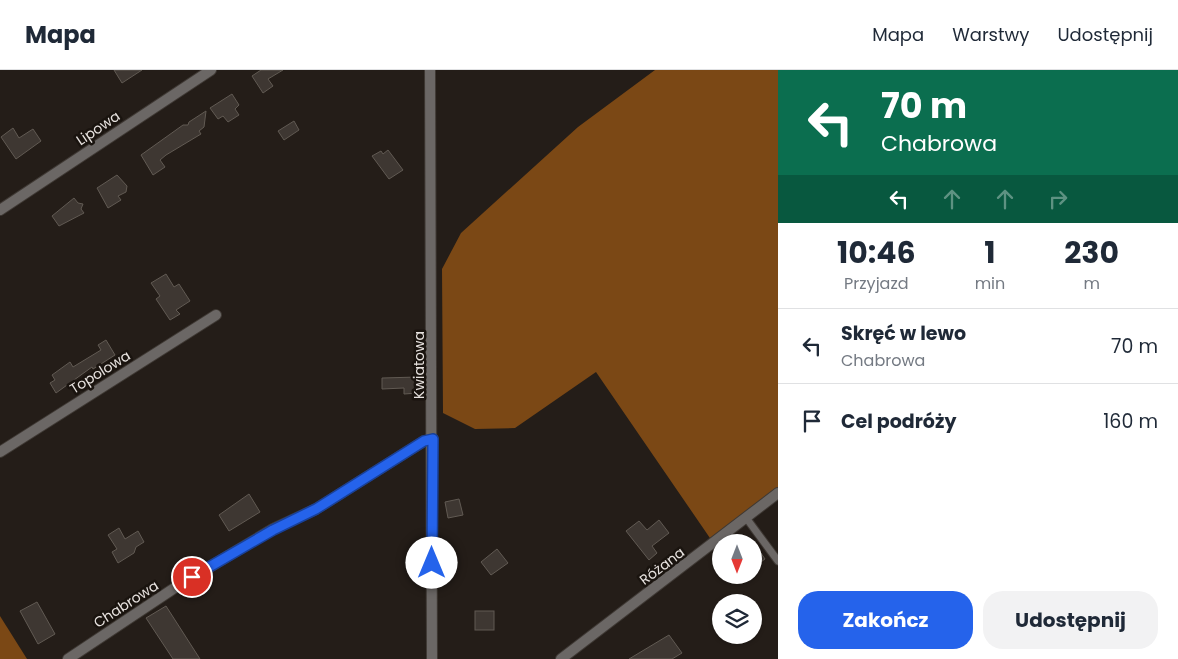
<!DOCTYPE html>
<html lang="pl">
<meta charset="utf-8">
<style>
:root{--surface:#fff;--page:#f2f2f3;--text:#1f2937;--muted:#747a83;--line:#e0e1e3;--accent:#2563eb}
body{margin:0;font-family:Poppins,sans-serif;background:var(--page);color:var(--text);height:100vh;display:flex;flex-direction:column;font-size:19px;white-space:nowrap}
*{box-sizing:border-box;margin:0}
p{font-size:16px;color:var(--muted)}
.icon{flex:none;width:28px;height:28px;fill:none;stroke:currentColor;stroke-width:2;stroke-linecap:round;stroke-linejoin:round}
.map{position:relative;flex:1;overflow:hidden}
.sheet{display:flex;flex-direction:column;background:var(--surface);width:400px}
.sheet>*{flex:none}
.top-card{background:#0b6e4f;color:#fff;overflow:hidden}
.needle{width:32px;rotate:180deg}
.fabs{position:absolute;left:712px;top:464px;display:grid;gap:10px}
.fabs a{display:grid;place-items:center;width:50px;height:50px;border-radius:50%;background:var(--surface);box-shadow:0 1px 4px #0004;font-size:25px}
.pin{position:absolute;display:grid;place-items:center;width:42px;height:42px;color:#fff;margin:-21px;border:2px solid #fff;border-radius:50%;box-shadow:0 1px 5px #0007}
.me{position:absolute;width:55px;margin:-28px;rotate:0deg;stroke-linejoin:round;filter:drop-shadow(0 0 4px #0008)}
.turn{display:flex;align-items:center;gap:18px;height:105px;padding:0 20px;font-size:22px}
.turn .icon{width:65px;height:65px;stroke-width:2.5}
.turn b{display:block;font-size:35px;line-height:42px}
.lanes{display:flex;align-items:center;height:48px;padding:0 20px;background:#0003;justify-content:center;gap:25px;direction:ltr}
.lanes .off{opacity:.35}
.eta{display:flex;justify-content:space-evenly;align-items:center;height:85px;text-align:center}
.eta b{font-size:30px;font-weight:700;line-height:35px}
.primary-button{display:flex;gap:10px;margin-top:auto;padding:10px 20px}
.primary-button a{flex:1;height:58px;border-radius:20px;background:var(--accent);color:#fff;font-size:20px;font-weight:700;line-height:58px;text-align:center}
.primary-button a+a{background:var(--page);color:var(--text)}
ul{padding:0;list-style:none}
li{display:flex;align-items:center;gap:15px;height:75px;padding:0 20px;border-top:1px solid var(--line)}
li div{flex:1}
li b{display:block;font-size:19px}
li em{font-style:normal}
header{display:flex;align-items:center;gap:30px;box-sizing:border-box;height:70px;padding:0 25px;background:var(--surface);border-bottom:1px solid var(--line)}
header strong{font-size:24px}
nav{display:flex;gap:28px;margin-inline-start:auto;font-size:18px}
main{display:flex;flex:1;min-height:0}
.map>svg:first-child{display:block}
.forest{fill:#7b4815}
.building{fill:#3e3732;stroke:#615a53}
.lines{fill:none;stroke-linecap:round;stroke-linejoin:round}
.service-casing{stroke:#3f3934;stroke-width:9}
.minor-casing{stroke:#3f3934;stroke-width:12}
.service{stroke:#6b6765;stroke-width:7}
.minor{stroke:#6b6765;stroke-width:10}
.route-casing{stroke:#184099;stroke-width:12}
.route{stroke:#2563eb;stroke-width:9}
.labels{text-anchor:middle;stroke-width:5;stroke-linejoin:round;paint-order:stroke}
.street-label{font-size:14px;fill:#e7e2df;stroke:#1a140f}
</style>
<header>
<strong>Mapa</strong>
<nav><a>Mapa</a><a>Warstwy</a><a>Udostępnij</a></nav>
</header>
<main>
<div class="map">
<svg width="778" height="589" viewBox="0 0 778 589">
<rect width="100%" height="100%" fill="#241d18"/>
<g class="forest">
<polygon points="655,0 778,0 778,420 712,471 596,302 515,358 475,359 443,343 442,199 461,163 578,57"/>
<polygon points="0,546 27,589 0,589"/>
</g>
<g class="building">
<polygon points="114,0 142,0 122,13"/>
<polygon points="261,0 283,0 268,9 273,16 263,23 252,6"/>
<polygon points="232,24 239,35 235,39 239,45 228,52 223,46 218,49 210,38"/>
<polygon points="206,41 204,57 199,61 201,64 166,85 160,90 165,97 153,105 141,85 183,55 188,55 189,52"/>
<polygon points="294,51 299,60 284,70 278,61"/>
<polygon points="13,58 19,68 33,59 41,71 16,89 1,67"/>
<polygon points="388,80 403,100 389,109 372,86 381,81 383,84"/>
<polygon points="117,105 127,116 126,122 118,126 121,130 108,138 97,118"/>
<polygon points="74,128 78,133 83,134 81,139 84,143 59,156 52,146"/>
<polygon points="166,204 174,217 179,214 190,231 176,240 180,244 170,250 156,229 160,226 151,213"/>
<polygon points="106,270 115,285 93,299 92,297 56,323 50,313 55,310 52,305 70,292 73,297 101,280 98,275"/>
<polygon points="418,307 418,323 404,324 404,318 382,319 382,308"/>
<polygon points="249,424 260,442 229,461 219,445"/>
<polygon points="459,429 463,445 448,448 445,432"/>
<polygon points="659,450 669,463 652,476 657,483 649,490 626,461 639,451 647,460"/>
<polygon points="119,458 125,469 138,461 144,472 136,477 134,483 118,493 112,482 117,479 108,465"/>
<polygon points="754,473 765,489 754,497"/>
<polygon points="497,479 508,493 491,505 481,492"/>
<polygon points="37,532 55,564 38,574 20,541"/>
<polygon points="166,536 200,589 173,589 146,548"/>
<rect x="475" y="541" width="19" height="19"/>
<polygon points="669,565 682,583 672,589 629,589"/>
</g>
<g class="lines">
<g class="service-casing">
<polyline id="service" points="747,449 778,491"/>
</g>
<g class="minor-casing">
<g id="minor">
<polyline points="430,0 432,589"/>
<polyline points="0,140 211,0"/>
<polyline points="0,382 216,245"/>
<polyline points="68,589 176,517 273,459 316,439 424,371 433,369"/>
<polyline points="561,589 778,423"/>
</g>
</g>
<use href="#service" class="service"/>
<use href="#minor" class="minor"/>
</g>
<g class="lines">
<g class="route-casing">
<polyline id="route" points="192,507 273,460 316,439 424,371 433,369 432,493"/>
</g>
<use href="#route" class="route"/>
</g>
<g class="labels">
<g class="street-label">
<text transform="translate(98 58) rotate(-34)" y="5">Lipowa</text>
<text transform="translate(419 295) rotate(-90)" y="5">Kwiatowa</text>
<text transform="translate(100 302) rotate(-32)" y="5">Topolowa</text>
<text transform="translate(662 496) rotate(-37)" y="5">Różana</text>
<text transform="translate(126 534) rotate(-33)" y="5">Chabrowa</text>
</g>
</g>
</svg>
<div class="fabs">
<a><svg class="needle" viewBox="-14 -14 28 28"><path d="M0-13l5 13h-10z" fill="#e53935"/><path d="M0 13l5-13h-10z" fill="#747a83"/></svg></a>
<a><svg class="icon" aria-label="layers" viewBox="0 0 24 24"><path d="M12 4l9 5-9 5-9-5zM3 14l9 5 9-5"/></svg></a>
</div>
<div class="pin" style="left:192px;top:507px;background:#d93025"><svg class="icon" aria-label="arrive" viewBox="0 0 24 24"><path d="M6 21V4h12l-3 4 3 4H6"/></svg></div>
<svg class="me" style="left:432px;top:493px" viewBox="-20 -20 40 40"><circle r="19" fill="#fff"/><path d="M0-13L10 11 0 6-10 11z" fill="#2563eb"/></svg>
</div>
<section class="sheet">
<div class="top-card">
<div class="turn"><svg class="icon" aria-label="left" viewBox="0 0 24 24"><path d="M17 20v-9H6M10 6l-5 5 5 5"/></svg><div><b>70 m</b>Chabrowa</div></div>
<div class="lanes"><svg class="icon" aria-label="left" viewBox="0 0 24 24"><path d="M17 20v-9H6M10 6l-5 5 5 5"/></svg><svg class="icon off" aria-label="ahead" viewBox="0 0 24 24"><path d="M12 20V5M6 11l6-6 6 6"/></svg><svg class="icon off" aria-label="ahead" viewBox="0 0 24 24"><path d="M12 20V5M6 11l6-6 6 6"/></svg><svg class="icon off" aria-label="right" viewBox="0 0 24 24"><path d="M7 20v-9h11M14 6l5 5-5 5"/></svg></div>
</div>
<div class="eta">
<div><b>10:46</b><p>Przyjazd</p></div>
<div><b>1</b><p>min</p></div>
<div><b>230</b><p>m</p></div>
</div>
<ul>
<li><svg class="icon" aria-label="left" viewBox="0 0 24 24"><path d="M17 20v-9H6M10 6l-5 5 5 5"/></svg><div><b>Skręć w lewo</b><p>Chabrowa</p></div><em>70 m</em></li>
<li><svg class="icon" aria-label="arrive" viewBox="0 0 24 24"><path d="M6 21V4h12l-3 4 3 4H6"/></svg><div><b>Cel podróży</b></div><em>160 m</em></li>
</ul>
<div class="primary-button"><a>Zakończ</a><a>Udostępnij</a></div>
</section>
</main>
